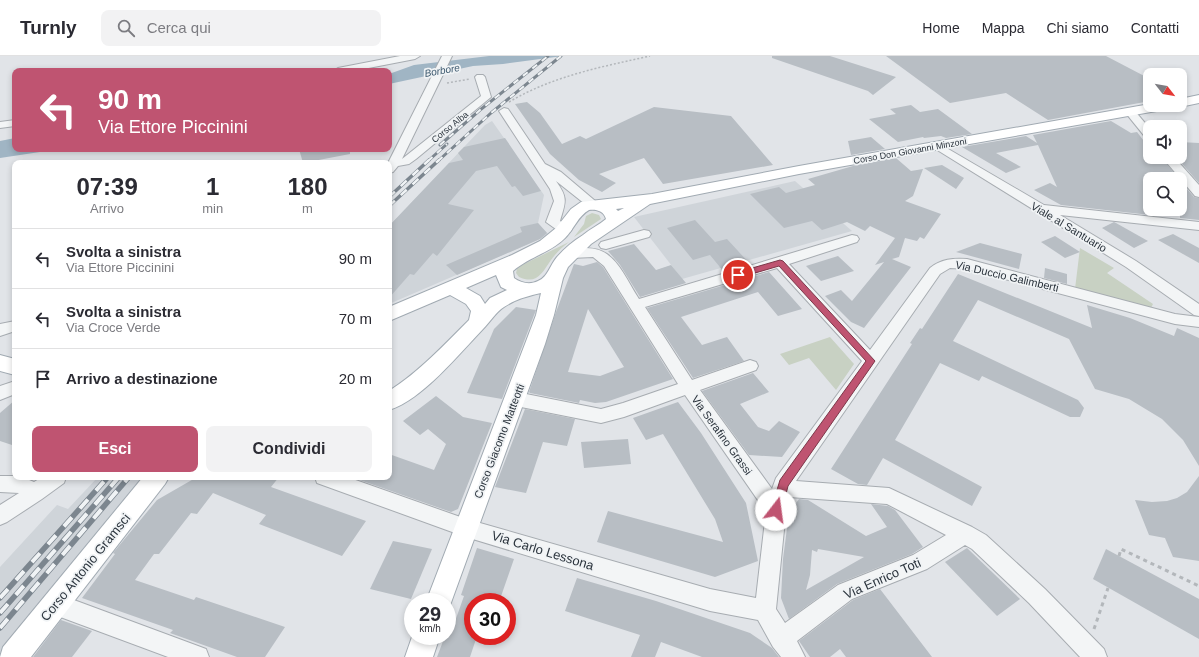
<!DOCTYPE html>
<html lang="it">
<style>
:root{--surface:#fff;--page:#f2f2f3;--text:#2b2b33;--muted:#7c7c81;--line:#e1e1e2;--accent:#bf5471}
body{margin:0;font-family:Arial,sans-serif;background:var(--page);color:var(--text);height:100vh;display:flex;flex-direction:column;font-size:15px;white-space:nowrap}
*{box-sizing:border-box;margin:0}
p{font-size:13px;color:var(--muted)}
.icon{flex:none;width:22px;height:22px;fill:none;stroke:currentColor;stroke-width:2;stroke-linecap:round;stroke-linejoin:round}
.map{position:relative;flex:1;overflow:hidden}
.drawer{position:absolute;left:12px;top:104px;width:380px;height:320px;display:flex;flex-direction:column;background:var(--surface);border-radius:8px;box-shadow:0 2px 6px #0003}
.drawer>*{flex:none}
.banner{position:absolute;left:12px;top:12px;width:380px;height:84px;border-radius:8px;box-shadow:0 2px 6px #0003;background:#bf5471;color:#fff;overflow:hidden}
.needle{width:26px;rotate:121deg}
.controls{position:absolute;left:1143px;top:12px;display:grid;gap:8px}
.controls a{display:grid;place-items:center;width:44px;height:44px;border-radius:8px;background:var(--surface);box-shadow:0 2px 6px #0003;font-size:20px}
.speed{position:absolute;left:404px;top:537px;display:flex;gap:8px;font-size:20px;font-weight:700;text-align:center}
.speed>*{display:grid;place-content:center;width:52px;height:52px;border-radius:50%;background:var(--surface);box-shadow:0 2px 6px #0003;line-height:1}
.speed small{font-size:10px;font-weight:400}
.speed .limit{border:6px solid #d22;background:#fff;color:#111}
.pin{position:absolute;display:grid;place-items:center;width:34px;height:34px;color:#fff;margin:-17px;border:2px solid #fff;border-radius:50%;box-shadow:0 1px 4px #0007}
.me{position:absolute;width:44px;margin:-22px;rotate:15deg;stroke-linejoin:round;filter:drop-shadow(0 0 3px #0008)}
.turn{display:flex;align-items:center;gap:14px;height:84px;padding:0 20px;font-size:18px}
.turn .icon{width:52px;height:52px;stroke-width:2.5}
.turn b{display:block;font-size:28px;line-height:34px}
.eta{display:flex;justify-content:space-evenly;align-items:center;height:68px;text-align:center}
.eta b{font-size:24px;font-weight:700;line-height:28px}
.cta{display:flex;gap:8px;margin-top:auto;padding:8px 20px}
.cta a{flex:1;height:46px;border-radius:8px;background:var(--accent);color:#fff;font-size:16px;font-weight:700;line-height:46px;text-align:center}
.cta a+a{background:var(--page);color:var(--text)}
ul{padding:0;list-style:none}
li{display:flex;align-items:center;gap:12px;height:60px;padding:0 20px;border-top:1px solid var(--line)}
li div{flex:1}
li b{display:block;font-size:15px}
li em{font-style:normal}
header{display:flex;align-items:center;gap:24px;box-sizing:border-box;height:56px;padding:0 20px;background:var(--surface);border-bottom:1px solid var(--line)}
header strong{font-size:19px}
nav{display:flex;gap:22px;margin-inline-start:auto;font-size:14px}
.search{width:280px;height:36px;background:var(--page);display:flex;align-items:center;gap:10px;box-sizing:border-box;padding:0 14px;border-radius:8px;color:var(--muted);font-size:15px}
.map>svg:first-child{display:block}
.built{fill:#cfd4d9}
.green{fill:#c8d1c3}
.water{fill:#a0b5c4}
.building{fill:#b8bec4;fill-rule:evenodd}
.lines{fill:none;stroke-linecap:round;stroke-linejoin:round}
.minor-casing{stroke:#a7acb1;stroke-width:2}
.major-casing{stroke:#a1aab2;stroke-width:2}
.path-far1{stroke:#b3b7bb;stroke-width:1.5;stroke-dasharray:2 2;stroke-linecap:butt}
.path{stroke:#b3b7bb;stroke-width:3;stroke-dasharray:4 4;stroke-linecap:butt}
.minor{fill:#f3f5f6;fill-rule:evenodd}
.major{fill:#fff;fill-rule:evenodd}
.rail-far2-casing{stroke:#7c868f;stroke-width:3}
.rail-far1-casing{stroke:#7c868f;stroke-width:3.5}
.rail-casing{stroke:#7c868f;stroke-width:5.5}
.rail-far2{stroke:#f0f3f5;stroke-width:2;stroke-dasharray:6;stroke-linecap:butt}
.rail-far1{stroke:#f0f3f5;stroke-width:2.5;stroke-dasharray:8;stroke-linecap:butt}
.rail{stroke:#f0f3f5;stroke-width:4;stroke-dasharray:12;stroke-linecap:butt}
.route{fill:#bf5471;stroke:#7c3749}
.labels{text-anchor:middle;stroke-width:3.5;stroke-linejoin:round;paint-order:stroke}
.far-street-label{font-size:9px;fill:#2b343d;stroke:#f0f3f5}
.far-water-label{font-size:10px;font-style:italic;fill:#3a576d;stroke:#f0f3f5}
.street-label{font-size:11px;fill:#2b343d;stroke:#f0f3f5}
.near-street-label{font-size:13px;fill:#2b343d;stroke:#f0f3f5}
</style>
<header>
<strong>Turnly</strong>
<div class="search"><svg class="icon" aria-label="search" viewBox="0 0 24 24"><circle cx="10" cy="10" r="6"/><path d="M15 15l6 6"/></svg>Cerca qui</div>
<nav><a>Home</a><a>Mappa</a><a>Chi siamo</a><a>Contatti</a></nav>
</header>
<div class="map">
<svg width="1199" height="601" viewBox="0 0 1199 601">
<rect width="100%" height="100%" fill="#e1e4e8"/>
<g class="built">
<polygon points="492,65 544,139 538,167 549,179 389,248 389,170 464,91 485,69"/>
<polygon points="795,125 852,175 682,223 634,161"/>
<polygon points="98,421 142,421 0,597 0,511 57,449 68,453"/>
</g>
<g class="green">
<polygon points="592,157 599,159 601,163 574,181 584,168 586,160"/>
<path d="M 569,186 C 562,191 556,197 551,204 C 542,217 537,229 519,221 L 516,217 L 517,213 L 522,209 Z"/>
<polygon points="1080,192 1114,212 1107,217 1153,248 1151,252 1075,233"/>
<polygon points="830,281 854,308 836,334 809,302 789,309 780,298"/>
</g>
<g class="water">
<polygon points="489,0 563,0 503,8 473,10 389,28 389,18 414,9"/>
<polygon points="15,82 15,93 60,93 0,102 0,85"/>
</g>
<g class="building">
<polygon points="772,0 830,0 896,21 873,39 868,35 772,2"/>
<polygon points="886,0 1106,0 1150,23 1150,45 1048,64 1006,37 950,47"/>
<polygon points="527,46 540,57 562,88 580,80 586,83 654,51 731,60 773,109 663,128 644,102 599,118 616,127 602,136 579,124 550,98 515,48"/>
<polygon points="911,49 920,56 938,53 972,78 946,82 941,80 924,82 923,81 898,86 869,63 896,58 890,53"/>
<polygon points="1111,65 1131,77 1137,76 1150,93 1150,101 1161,101 1179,123 1150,123 1150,159 1061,149 1034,134 1050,127 1057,131 1038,89 996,97 1021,111 1006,117 962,91 1026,80 1037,87 1033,79"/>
<polygon points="871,81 885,93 851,99 848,85"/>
<polygon points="505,82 541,135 523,140 515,130 512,131 497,110 476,115 448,148 474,154 437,200 433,197 414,219 410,218 389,242 389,170 449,107 463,104 458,97 464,91"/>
<polygon points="1180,86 1199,87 1199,127 1176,101 1180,101"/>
<polygon points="299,93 350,93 350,98 303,107"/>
<polygon points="896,102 911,115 923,113 913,140 905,145 941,158 924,183 920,181 917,185 905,182 899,201 892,203 911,211 864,272 851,266 825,240 841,234 852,245 884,206 875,209 895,182 870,170 865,175 847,166 822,174 812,165 784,172 750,138 779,131 786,137 815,129 808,123 853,110"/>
<polygon points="942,109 964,122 956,133 924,112"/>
<polygon points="1180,125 1194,141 1199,142 1199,164 1180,162"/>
<polygon points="695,164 715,186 727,183 750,208 724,216 710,199 693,204 667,172"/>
<polygon points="1114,166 1116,167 1148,185 1134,192 1102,172"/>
<polygon points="538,167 547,177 540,183 457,219 446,209 522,176 520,171"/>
<polygon points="1173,178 1199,192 1199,207 1158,184"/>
<polygon points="1055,180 1080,196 1065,202 1041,186"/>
<polygon points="980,187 1022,198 1019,213 956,196"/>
<polygon points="634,188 656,214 671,209 686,227 640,241 620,209 608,195"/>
<polygon points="838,200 854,215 821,225 806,210"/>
<path d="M 597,206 L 603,211 L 673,323 L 606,346 L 595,347 L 580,344 L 579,347 L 530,337 L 529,336 L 556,256 L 574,208 L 583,210 ZM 588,253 L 624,311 L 600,320 L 568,316 Z"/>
<polygon points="1045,212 1067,218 1067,228 1044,222"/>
<polygon points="769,216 802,253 778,260 758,236 681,261 702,289 727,281 744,305 693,322 647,252"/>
<polygon points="958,218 1092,272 1087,249 1130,262 1174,280 1177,272 1199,282 1199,410 1183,384 1162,363 1129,343 1095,333 1069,283 978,244 953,285 1078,344 1084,352 1080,361 1070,361 982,320 979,325 940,307 895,384 982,431 972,450 883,402 867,429 858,428 831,413 912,288 910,287 920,272 922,273"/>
<polygon points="516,251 536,254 502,343 467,337 494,273"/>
<polygon points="753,317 769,336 740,348 758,371 769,375 779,365 800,376 782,401 749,399 702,335"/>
<polygon points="436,340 463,361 492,367 458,453 451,456 354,422 389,421 389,398 434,414 446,388 428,373 420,379 403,365"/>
<polygon points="15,344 15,390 0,385 0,357"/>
<polygon points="678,346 701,377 746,447 758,505 715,521 597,486 608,455 723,486 715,463 663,378 646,384 633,362"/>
<polygon points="525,353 575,363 567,390 543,386 526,437 495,431"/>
<polygon points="628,383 631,408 584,412 581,386"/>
<polygon points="1199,420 1199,505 1173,501 1165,482 1149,479 1135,444 1152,446 1167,445 1177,442 1187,436"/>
<polygon points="197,421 279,421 271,431 366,465 342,500 259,468 266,459 213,437 197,458 191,457 159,498 154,498 135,524 194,544 196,541 285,571 265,601 237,601 170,577 173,574 82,542 115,498 113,497 157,444"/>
<path d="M 799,443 L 808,444 L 866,480 L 887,471 L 871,448 L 888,450 L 895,454 L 923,491 L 912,498 L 837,528 L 789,563 L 781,542 L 783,503 L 789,457 ZM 818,493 L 864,501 L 806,534 L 810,519 L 812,494 L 817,496 Z"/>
<polygon points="393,485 432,493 411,543 370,533"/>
<polygon points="477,492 514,503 499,546 473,546 473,580 477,580 470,601 437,601 445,580 447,580 448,570 453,571 464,540 461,539"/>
<polygon points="967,492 1020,543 997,560 945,506"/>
<polygon points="1106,493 1199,543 1199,583 1093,523"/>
<polygon points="577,522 656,545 750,577 772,592 779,601 702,601 661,586 655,601 631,601 640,579 565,555"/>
<polygon points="880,533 932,601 846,601 840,593 830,601 810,601 799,585 853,544"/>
<polygon points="61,564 92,575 72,601 33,601"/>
</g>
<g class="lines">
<g class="minor-casing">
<g id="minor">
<polygon points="400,0 420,0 415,3 353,15 333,15 338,12"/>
<polygon points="442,0 452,0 402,103 481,40 475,21 477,19 483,19 485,21 491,41 416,103 409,108 398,110 393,116 389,117 389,107 388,107"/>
<path d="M 504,52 L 508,53 L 545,108 L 561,116 L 600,149 L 598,152 L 590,152 L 556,125 C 568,142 566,145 560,165 L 572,173 L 570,176 L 560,176 L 546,166 L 554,145 L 550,133 L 499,55 Z"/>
<polygon points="1130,53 1134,54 1150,73 1150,83 1146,82 1125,56"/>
<polygon points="15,64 15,70 0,72 0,66"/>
<polygon points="938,87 1044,149 1199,166 1199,174 1060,159 1136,205 1199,248 1199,260 1194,259 1126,211 934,92 932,90 934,88"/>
<polygon points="1162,101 1174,101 1199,129 1199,141 1195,140"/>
<polygon points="644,174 649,175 651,178 649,181 606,193 601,192 599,189 601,186"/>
<path d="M 852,179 L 857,180 L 859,183 L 857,186 L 789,208 L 870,294 L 930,212 C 941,203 953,202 967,203 L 1175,258 L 1199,261 L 1199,271 L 1175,268 L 967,213 L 950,212 L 940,218 L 796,425 L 889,432 L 972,471 L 986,479 L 1045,533 L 1104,593 L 1107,601 L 1080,601 L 1029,547 L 972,493 L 965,489 L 927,513 L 852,543 L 797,585 L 805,601 L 781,601 L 773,591 L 758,564 L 710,555 L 466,481 L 317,427 L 315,421 L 347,421 L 466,463 L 710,533 L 756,542 L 766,456 L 685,339 L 624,361 L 601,367 L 516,350 L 510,348 L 508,343 L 510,338 L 516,336 L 601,353 L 623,347 L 678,328 L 604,210 L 593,201 L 571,202 L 566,201 L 564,198 L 566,195 C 612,183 618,210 639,243 ZM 777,212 L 862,305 L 776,422 L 772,433 L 700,334 L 756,314 L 758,310 L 756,306 L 750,304 L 692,324 L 645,251 ZM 789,441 L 887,448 L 946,479 L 913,499 L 838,529 L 785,567 L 776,553 L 786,454 Z"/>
<polygon points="15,265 15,275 0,280 0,268"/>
<polygon points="15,325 15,338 0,344 0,330"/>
<polygon points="0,420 15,420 15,421 22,421 34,426 42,421 66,421 64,427 42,443 7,466 0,469 0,449 19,437 0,436"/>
<polygon points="55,537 198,590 206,593 209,601 168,601 55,559 47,556 44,548 47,540"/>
</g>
</g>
<g class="major-casing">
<g id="major">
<polygon points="1199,39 1199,47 1180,51 1175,49 1180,49 1180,43"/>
<path d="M 1150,48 L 1175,49 L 1173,52 L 1168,53 L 799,118 L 650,148 L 591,188 L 568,211 L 563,222 L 554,259 L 545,288 L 448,555 L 447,556 L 447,546 L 426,546 L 525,288 L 536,259 L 541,237 C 528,240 516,243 504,251 C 496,256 490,266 483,273 C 459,298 422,344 389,354 L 389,335 C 419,316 444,289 469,264 L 471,255 L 466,248 L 450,239 L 389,265 L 389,251 L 512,199 L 540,185 L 556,172 L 571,153 L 581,146 L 652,138 L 799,110 ZM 624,152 L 618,155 L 616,153 ZM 589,154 C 596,153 604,155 606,163 C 599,169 590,173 583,179 C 573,185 564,193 557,201 C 550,209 548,221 538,225 C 530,229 521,227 514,222 L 513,215 C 529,201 550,197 565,182 C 574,173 578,160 589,154 ZM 496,219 L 501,231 L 507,234 L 490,242 L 485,248 L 480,240 L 466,232 Z"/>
<polygon points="0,299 15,303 15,319 0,315"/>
<polygon points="143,421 169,421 165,428 31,601 0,601 3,591"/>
<polygon points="413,578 413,580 440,580 433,601 405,601"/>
</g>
</g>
<g class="path-far1">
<polyline points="447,27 470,23"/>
<path d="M 509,46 C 553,20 601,11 650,0"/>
</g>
<g class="path">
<polyline points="1119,500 1121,493 1199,530"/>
<polyline points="1094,573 1108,532"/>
</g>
<use href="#minor" class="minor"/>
<use href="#major" class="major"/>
<g class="rail-far2-casing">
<g id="rail-far2">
<polyline points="440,89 480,54 548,0"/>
<polyline points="428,105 447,88"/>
<polyline points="438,105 491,57 561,0"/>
</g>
</g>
<g class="rail-far1-casing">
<g id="rail-far1">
<polyline points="389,141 429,104"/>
<polyline points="389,150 439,104"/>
</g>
</g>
<g class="rail-casing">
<g id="rail">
<polyline points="0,542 108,421"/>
<polyline points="0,557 119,421"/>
<polyline points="0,572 129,421"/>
</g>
</g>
<use href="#rail-far2" class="rail-far2"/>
<use href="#rail-far1" class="rail-far1"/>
<use href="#rail" class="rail"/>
</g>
<polygon class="route" points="780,204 783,205 875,305 788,430 782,454 780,458 776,459 772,458 771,454 780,424 866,305 779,210 738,222 734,219 735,217"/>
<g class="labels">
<g class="far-street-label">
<text transform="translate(450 71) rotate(-39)" y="3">Corso Alba</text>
<text transform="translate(910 95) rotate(-10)" y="3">Corso Don Giovanni Minzoni</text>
</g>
<g class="far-water-label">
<text transform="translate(442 14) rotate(-10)" y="4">Borbore</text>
</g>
<g class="street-label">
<text transform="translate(1069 171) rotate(31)" y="4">Viale al Santuario</text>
<text transform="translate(1007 220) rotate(13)" y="4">Via Duccio Galimberti</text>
<text transform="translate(722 379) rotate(54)" y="4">Via Serafino Grassi</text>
<text transform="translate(499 385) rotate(-69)" y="4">Corso Giacomo Matteotti</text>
</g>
<g class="near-street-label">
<text transform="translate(543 494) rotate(17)" y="5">Via Carlo Lessona</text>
<text transform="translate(85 511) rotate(-51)" y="5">Corso Antonio Gramsci</text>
<text transform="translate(882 522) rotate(-24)" y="5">Via Enrico Toti</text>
</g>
</g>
</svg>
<div class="controls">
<a><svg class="needle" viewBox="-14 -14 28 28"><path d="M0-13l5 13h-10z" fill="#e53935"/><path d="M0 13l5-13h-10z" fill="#7c7c81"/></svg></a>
<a><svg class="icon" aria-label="sound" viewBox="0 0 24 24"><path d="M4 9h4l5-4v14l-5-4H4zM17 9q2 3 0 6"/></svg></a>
<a><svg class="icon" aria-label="search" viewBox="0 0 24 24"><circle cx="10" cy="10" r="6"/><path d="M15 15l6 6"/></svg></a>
</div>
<div class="speed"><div>29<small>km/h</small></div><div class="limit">30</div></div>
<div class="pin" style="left:738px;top:219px;background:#d93025"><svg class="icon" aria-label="arrive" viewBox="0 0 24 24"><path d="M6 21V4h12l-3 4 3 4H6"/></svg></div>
<svg class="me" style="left:776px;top:454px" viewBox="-20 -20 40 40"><circle r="19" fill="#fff"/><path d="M0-13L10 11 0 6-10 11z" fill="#bf5471"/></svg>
<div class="banner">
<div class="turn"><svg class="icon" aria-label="left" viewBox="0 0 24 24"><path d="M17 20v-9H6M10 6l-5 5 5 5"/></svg><div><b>90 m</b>Via Ettore Piccinini</div></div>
</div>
<section class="drawer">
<div class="eta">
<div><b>07:39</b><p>Arrivo</p></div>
<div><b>1</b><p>min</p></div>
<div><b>180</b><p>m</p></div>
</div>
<ul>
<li><svg class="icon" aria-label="left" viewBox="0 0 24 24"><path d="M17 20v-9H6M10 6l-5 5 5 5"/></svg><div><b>Svolta a sinistra</b><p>Via Ettore Piccinini</p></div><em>90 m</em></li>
<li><svg class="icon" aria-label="left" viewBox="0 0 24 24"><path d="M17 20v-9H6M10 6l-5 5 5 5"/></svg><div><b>Svolta a sinistra</b><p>Via Croce Verde</p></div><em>70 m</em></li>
<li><svg class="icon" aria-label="arrive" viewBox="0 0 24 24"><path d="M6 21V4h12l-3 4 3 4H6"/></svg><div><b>Arrivo a destinazione</b></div><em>20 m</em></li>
</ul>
<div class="cta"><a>Esci</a><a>Condividi</a></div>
</section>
</div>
